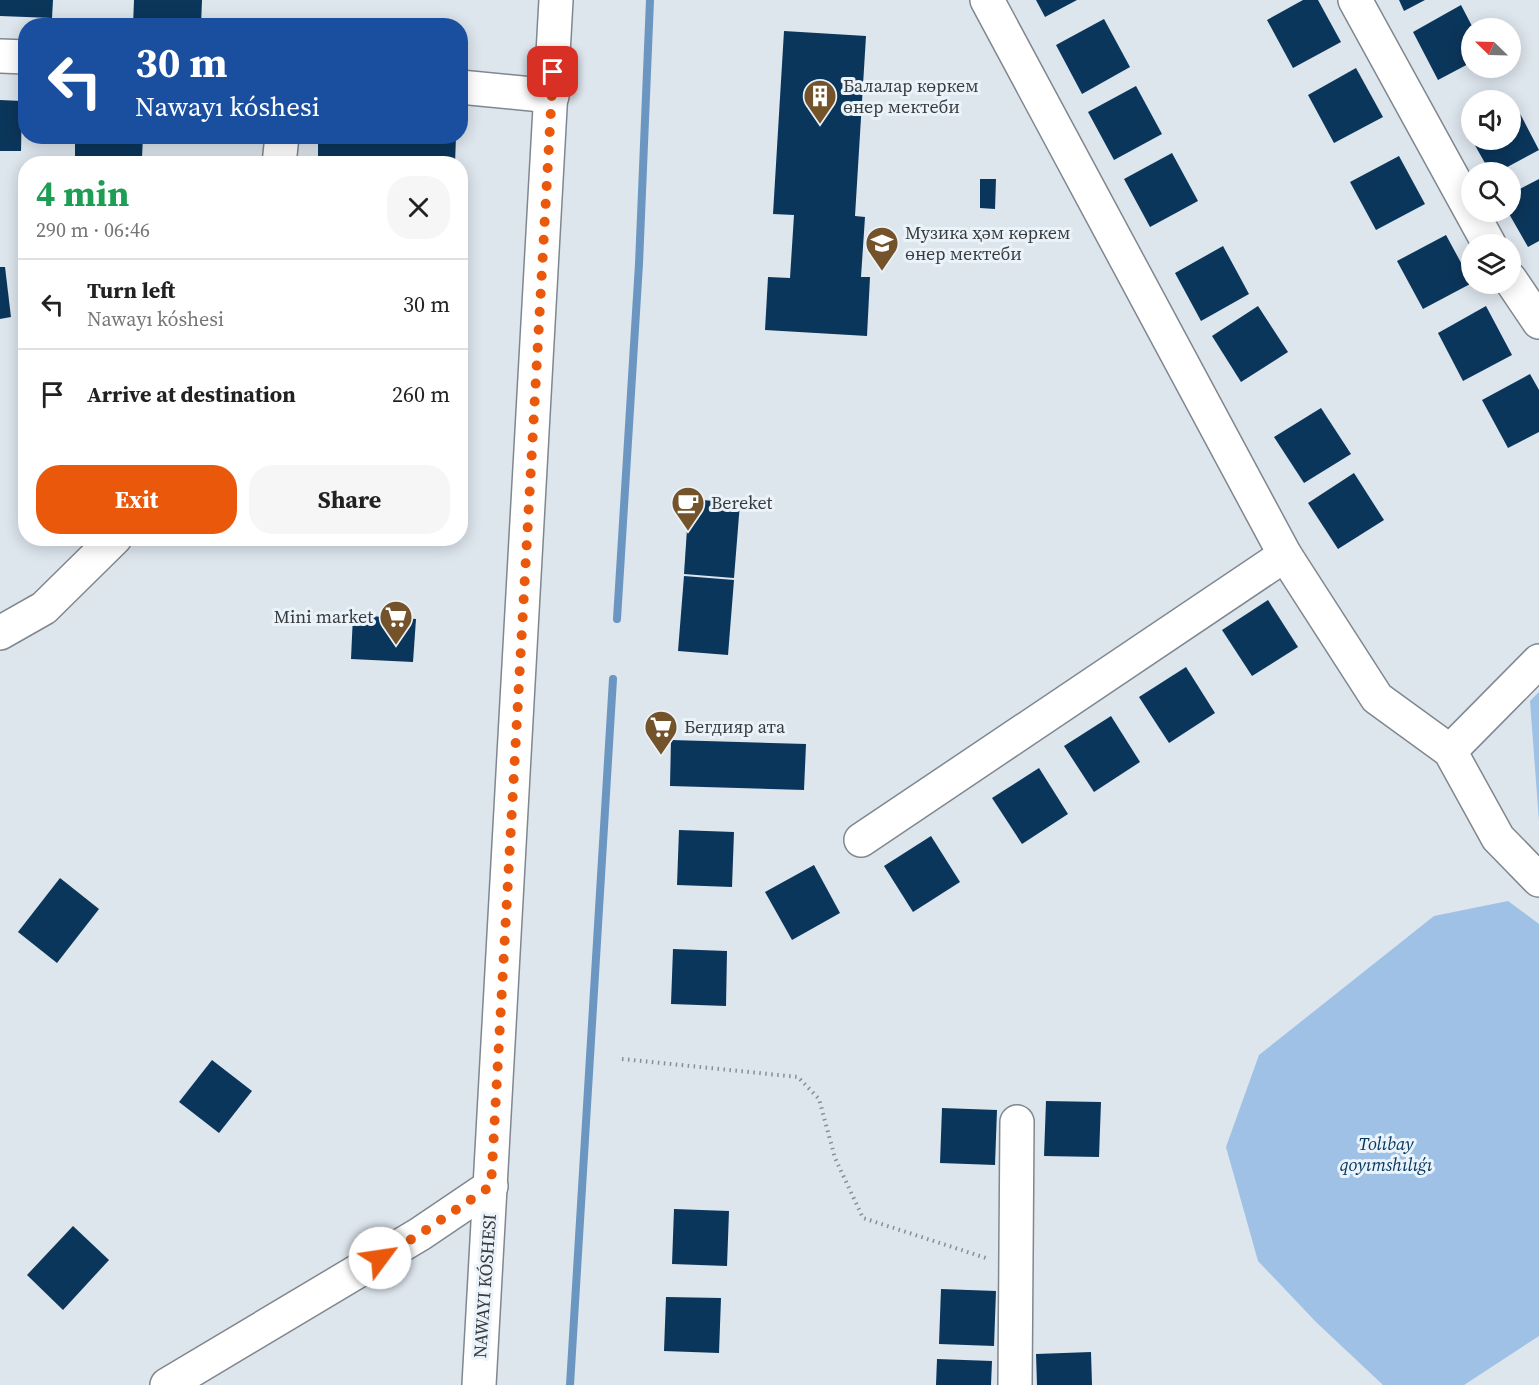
<!DOCTYPE html>
<meta charset="utf-8">
<style>
:root{--surface:#fff;--page:#f6f6f6;--text:#222;--muted:#767676;--line:#e0e0e0;--accent:#ea580c}
body{margin:0;font-family:"Source Serif 4",serif;background:var(--page);color:var(--text);height:100vh;display:flex;flex-direction:column;font-size:22px;white-space:nowrap}
*{box-sizing:border-box;margin:0}
p{font-size:20px;color:var(--muted)}
.icon{flex:none;width:33px;height:33px;fill:none;stroke:currentColor;stroke-width:2;stroke-linecap:round;stroke-linejoin:round}
.map{position:relative;flex:1;overflow:hidden}
.sheet{position:absolute;left:18px;top:156px;width:450px;height:390px;display:flex;flex-direction:column;background:var(--surface);border-radius:24px;box-shadow:0 3px 15px #0003}
.sheet>*{flex:none}
.banner{position:absolute;left:18px;top:18px;width:450px;height:126px;border-radius:24px;box-shadow:0 3px 15px #0003;background:#1a4fa0;color:#fff;overflow:hidden}
.needle{width:39px;rotate:293deg}
.tools{position:absolute;left:1461px;top:18px;display:grid;gap:12px}
.tools a{display:grid;place-items:center;width:60px;height:60px;border-radius:50%;background:var(--surface);box-shadow:0 3px 15px #0003;font-size:30px}
.pin{position:absolute;display:grid;place-items:center;width:51px;height:51px;color:#fff;margin:-26px;border-radius:12px;box-shadow:0 3px 9px #0006}
.me{position:absolute;width:66px;margin:-33px;rotate:59deg;stroke-linejoin:round;filter:drop-shadow(0 0 4px #0008)}
.turn{display:flex;align-items:center;gap:21px;height:126px;padding:0 18px;font-size:27px}
.turn .icon{width:78px;height:78px;stroke-width:2.5}
.turn b{display:block;font-size:42px;line-height:51px}
.round{display:grid;place-items:center;flex:none;width:63px;height:63px;border-radius:24px;background:var(--page)}
.overview{display:flex;align-items:center;justify-content:space-between;height:102px;padding:0 18px}
h1{font-size:36px;font-weight:700;line-height:45px;color:#1e9e55}
.button{display:flex;gap:12px;margin-top:auto;padding:12px 18px}
.button a{flex:1;height:69px;border-radius:24px;background:var(--accent);color:#fff;font-size:24px;font-weight:700;line-height:69px;text-align:center}
.button a+a{background:var(--page);color:var(--text)}
ul{padding:0;list-style:none}
li{display:flex;align-items:center;gap:18px;height:90px;padding:0 18px;border-top:2px solid var(--line)}
li div{flex:1}
li b{display:block;font-size:22px}
li em{font-style:normal}
.map>svg:first-child{display:block}
.green{fill:#9ec1e5}
.lines{fill:none;stroke-linecap:round;stroke-linejoin:round}
.stream{stroke:#6b96c1;stroke-width:8}
.building{fill:#0b365b}
.minor-casing{stroke:#80878f;stroke-width:36}
.major-casing{stroke:#80878f;stroke-width:36}
.path{stroke:#888e93;stroke-width:4;stroke-dasharray:1.5 4.5;stroke-linecap:butt}
.minor{stroke:#fff;stroke-width:33}
.major{stroke:#fff;stroke-width:33}
.route{stroke:#ea580c;stroke-width:10;stroke-dasharray:0 18}
.labels{text-anchor:middle;stroke-width:6;stroke-linejoin:round;paint-order:stroke}
.poi-label{font-size:18px;fill:#383b3e;stroke:#eaf2fa;text-anchor:start}
.park-label{font-size:18px;font-style:italic;fill:#03365f;stroke:#eaf2fa}
.street-label{font-size:18px;fill:#383b3e;stroke:#eaf2fa}
</style>
<div class="map">
<svg width="1539" height="1385" viewBox="0 0 1539 1385">
<rect width="100%" height="100%" fill="#dde5ed"/>
<g class="green">
<polygon points="1539,692 1539,821 1530,701"/>
<polygon points="1508,901 1539,924 1539,1336 1464,1385 1383,1385 1316,1322 1258,1261 1226,1147 1259,1055 1434,916"/>
</g>
<g class="lines">
<g class="stream">
<polyline points="617,619 639,264 650,0"/>
<polyline points="570,1385 613,679"/>
</g>
</g>
<g class="building">
<polygon points="0,0 53,0 52,18 0,16"/>
<polygon points="134,0 202,0 201,26 133,26"/>
<polygon points="1036,0 1077,0 1045,17"/>
<polygon points="1303,0 1318,0 1341,42 1293,68 1267,20"/>
<polygon points="1399,0 1425,0 1404,11"/>
<polygon points="1461,5 1473,28 1472,28 1472,62 1438,80 1413,32"/>
<polygon points="1104,19 1130,67 1082,94 1056,45"/>
<polygon points="784,31 866,36 855,216 865,217 861,277 870,277 867,336 765,330 768,277 790,278 794,215 773,214"/>
<polygon points="1356,68 1383,117 1334,143 1308,95"/>
<polygon points="1136,86 1162,134 1114,160 1088,112"/>
<polygon points="0,100 22,101 21,151 0,151"/>
<polygon points="1514,102 1539,150 1498,172 1490,172 1472,140 1510,140 1510,103"/>
<polygon points="75,136 143,136 142,158 75,156"/>
<polygon points="318,136 456,136 455,164 407,164 407,162 318,158"/>
<polygon points="1172,153 1198,201 1150,227 1124,179"/>
<polygon points="1399,156 1425,204 1376,230 1350,182"/>
<polygon points="980,179 996,179 995,209 980,208"/>
<polygon points="1539,179 1539,241 1528,247 1508,212 1510,212 1510,194"/>
<polygon points="1446,235 1472,283 1423,309 1397,261"/>
<polygon points="1223,246 1249,294 1201,321 1175,273"/>
<polygon points="0,267 5,267 11,317 0,319"/>
<polygon points="1258,306 1288,352 1241,382 1212,336"/>
<polygon points="1486,306 1512,355 1463,381 1438,333"/>
<polygon points="1530,374 1539,390 1539,432 1508,448 1482,400"/>
<polygon points="1321,408 1351,454 1304,483 1274,437"/>
<polygon points="1354,473 1384,520 1338,549 1308,503"/>
<polygon points="689,499 740,503 734,578 684,574"/>
<polygon points="684,576 734,580 728,655 678,651"/>
<polygon points="1268,600 1298,647 1252,676 1222,630"/>
<polygon points="353,615 416,619 413,662 351,659"/>
<polygon points="1186,667 1215,713 1169,743 1139,697"/>
<polygon points="1111,716 1140,762 1094,792 1064,746"/>
<polygon points="671,740 806,744 804,790 670,786"/>
<polygon points="1039,768 1068,814 1022,844 992,798"/>
<polygon points="679,830 734,832 732,887 677,885"/>
<polygon points="931,836 960,882 913,912 884,866"/>
<polygon points="814,865 840,913 792,940 765,892"/>
<polygon points="60,878 99,909 57,963 18,932"/>
<polygon points="673,949 727,951 726,1006 671,1004"/>
<polygon points="212,1060 252,1091 219,1133 179,1102"/>
<polygon points="1046,1101 1101,1102 1099,1157 1044,1156"/>
<polygon points="942,1108 997,1110 995,1165 940,1163"/>
<polygon points="674,1209 729,1211 727,1266 672,1264"/>
<polygon points="73,1226 109,1260 63,1310 27,1275"/>
<polygon points="941,1289 996,1291 994,1346 939,1344"/>
<polygon points="666,1297 721,1298 719,1353 664,1351"/>
<polygon points="1091,1352 1092,1385 1037,1385 1036,1354"/>
<polygon points="937,1359 992,1361 991,1385 936,1385"/>
</g>
<g class="lines">
<g class="minor-casing">
<g id="minor">
<polyline points="987,0 1285,555 1377,698 1450,751 1498,838 1539,880"/>
<polyline points="1355,0 1489,244"/>
<polyline points="0,56 26,57"/>
<polyline points="460,87 552,96"/>
<polyline points="279,164 282,136"/>
<polyline points="1510,279 1539,322"/>
<polyline points="0,633 44,608 115,538"/>
<polyline points="1450,751 1539,661"/>
<polyline points="861,840 1285,555"/>
<polyline points="167,1385 420,1234 491,1186"/>
<polyline points="1015,1385 1017,1122"/>
</g>
</g>
<g class="major-casing">
<polyline id="major" points="479,1385 556,0"/>
</g>
<polyline class="path" points="622,1059 798,1077 819,1099 835,1158 863,1218 986,1258"/>
<use href="#minor" class="minor"/>
<use href="#major" class="major"/>
</g>
<g class="lines">
<polyline class="route" points="380,1258 420,1234 491,1186 553,72"/>
</g>
<defs>
<g id="building-pin" transform="scale(1.725)"><path d="M0 17L-7.5 6A9.5 9.5 0 1 1 7.5 6Z" fill="#74532a" stroke="#eaf2fa"/><path d="M-4-6H4V6H1V3H-1V6H-4ZM-2.5-4.3h1.7v1.8h-1.7ZM.8-4.3h1.7v1.8H.8ZM-2.5-1h1.7V.8h-1.7ZM.8-1h1.7V.8H.8Z" fill="#fff"/></g>
<g id="school-pin" transform="scale(1.725)"><path d="M0 17L-7.5 6A9.5 9.5 0 1 1 7.5 6Z" fill="#74532a" stroke="#eaf2fa"/><path d="M0-5L7-2L0 1L-7-2ZM-4 1L0 2.5L4 1V4Q0 6-4 4Z" fill="#fff"/></g>
<g id="cafe-pin" transform="scale(1.725)"><path d="M0 17L-7.5 6A9.5 9.5 0 1 1 7.5 6Z" fill="#74532a" stroke="#eaf2fa"/><path d="M-5.5-4.5H6V0H3Q3 3.5 0 3.5H-2.5Q-5.5 3.5-5.5 0ZM3-3.2v2h1.7v-2ZM-6 4.5H4V6H-6Z" fill="#fff"/></g>
<g id="supermarket-pin" transform="scale(1.725)"><path d="M0 17L-7.5 6A9.5 9.5 0 1 1 7.5 6Z" fill="#74532a" stroke="#eaf2fa"/><path d="M-6-5.5h2.5l.6 2H6L4.5 2H-2.5L-4.4-4H-6ZM-1.5 3.2a1.3 1.3 0 1 0 .1 0ZM3 3.2a1.3 1.3 0 1 0 .1 0Z" fill="#fff"/></g>
</defs>
<g fill-rule="evenodd">
<use href="#building-pin" x="820" y="96"/>
<use href="#school-pin" x="882" y="243"/>
<use href="#cafe-pin" x="688" y="503"/>
<use href="#supermarket-pin" x="396" y="617"/>
<use href="#supermarket-pin" x="661" y="727"/>
</g>
<g class="labels">
<g class="poi-label">
<text x="843" y="92">Балалар көркем<tspan x="843" dy="21">өнер мектеби</tspan></text>
<text x="905" y="239">Музика ҳәм көркем<tspan x="905" dy="21">өнер мектеби</tspan></text>
<text x="711" y="509">Bereket</text>
<text x="373" y="623" text-anchor="end">Mini market</text>
<text x="684" y="733">Бегдияр ата</text>
</g>
<g class="park-label">
<text x="1386" y="1150">Tolıbay<tspan x="1386" dy="21">qoyımshılıǵı</tspan></text>
</g>
<g class="street-label">
<text transform="translate(485 1286) rotate(-86)" y="6">NAWAYI KÓSHESI</text>
</g>
</g>
</svg>
<div class="tools">
<a><svg class="needle" viewBox="-14 -14 28 28"><path d="M0-13l5 13h-10z" fill="#e53935"/><path d="M0 13l5-13h-10z" fill="#767676"/></svg></a>
<a><svg class="icon" aria-label="sound" viewBox="0 0 24 24"><path d="M4 9h4l5-4v14l-5-4H4zM17 9q2 3 0 6"/></svg></a>
<a><svg class="icon" aria-label="search" viewBox="0 0 24 24"><circle cx="10" cy="10" r="6"/><path d="M15 15l6 6"/></svg></a>
<a><svg class="icon" aria-label="layers" viewBox="0 0 24 24"><path d="M12 4l9 5-9 5-9-5zM3 14l9 5 9-5"/></svg></a>
</div>
<div class="pin" style="left:553px;top:72px;background:#d93025"><svg class="icon" aria-label="arrive" viewBox="0 0 24 24"><path d="M6 21V4h12l-3 4 3 4H6"/></svg></div>
<svg class="me" style="left:380px;top:1258px" viewBox="-20 -20 40 40"><circle r="19" fill="#fff"/><path d="M0-13L10 11 0 6-10 11z" fill="#ea580c"/></svg>
<div class="banner">
<div class="turn"><svg class="icon" aria-label="left" viewBox="0 0 24 24"><path d="M17 20v-9H6M10 6l-5 5 5 5"/></svg><div><b>30 m</b>Nawayı kóshesi</div></div>
</div>
<section class="sheet">
<div class="overview"><div><h1>4 min</h1><p>290 m · 06:46</p></div><a class="round"><svg class="icon" aria-label="close" viewBox="0 0 24 24"><path d="M6 6l12 12M18 6L6 18"/></svg></a></div>
<ul>
<li><svg class="icon" aria-label="left" viewBox="0 0 24 24"><path d="M17 20v-9H6M10 6l-5 5 5 5"/></svg><div><b>Turn left</b><p>Nawayı kóshesi</p></div><em>30 m</em></li>
<li><svg class="icon" aria-label="arrive" viewBox="0 0 24 24"><path d="M6 21V4h12l-3 4 3 4H6"/></svg><div><b>Arrive at destination</b></div><em>260 m</em></li>
</ul>
<div class="button"><a>Exit</a><a>Share</a></div>
</section>
</div>
